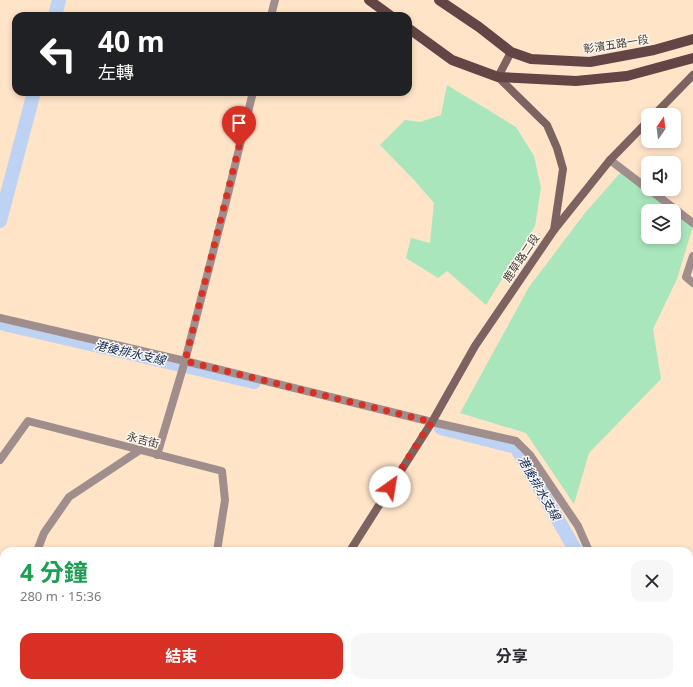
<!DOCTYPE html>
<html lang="zh-TW">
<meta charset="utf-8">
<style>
:root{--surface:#fff;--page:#f7f7f7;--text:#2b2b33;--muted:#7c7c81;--accent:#d93025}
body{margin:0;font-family:"Noto Sans","Noto Sans TC",sans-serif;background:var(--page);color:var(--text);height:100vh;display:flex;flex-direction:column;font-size:15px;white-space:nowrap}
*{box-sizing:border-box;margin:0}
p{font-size:13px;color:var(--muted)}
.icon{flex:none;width:22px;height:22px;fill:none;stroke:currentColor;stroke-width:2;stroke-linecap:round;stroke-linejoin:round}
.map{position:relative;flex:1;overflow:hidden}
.details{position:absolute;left:0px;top:547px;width:693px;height:140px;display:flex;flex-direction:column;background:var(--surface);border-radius:12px 12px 0 0;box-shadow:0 2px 6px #0003}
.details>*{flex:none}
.hud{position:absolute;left:12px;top:12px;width:400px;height:84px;border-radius:12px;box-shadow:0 2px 6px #0003;background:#202124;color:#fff;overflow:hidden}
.needle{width:26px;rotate:14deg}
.tools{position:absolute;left:641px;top:108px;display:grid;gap:8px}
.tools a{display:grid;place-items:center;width:40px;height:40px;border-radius:8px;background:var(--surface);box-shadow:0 2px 6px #0003;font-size:20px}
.pin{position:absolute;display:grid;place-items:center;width:34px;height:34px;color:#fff;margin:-41px -17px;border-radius:50% 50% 50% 0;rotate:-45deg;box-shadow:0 0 4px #0007}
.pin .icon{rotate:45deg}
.me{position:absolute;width:44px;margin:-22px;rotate:32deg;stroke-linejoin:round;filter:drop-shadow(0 0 3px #0008)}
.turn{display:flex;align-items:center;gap:14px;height:84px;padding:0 20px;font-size:18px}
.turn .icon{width:52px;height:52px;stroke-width:2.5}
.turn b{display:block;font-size:28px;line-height:34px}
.round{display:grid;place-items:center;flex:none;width:42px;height:42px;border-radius:12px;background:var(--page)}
.summary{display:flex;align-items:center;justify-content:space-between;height:68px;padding:0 20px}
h1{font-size:24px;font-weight:700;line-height:30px;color:#1e9e55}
.action{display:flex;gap:8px;margin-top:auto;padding:8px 20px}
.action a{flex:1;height:46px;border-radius:12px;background:var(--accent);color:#fff;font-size:16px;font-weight:700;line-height:46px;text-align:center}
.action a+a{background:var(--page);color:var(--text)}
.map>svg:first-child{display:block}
.education{fill:#edd8e7}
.green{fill:#a9e6bb}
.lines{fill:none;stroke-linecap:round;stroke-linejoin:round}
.canal{stroke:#bed3f3;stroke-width:14}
.service{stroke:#a08e8d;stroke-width:8}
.minor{stroke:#a08e8d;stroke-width:8}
.secondary{stroke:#7c6362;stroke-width:8}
.primary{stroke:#624544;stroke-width:10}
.route{stroke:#d93025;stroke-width:7;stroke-dasharray:0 12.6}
.labels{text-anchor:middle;stroke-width:3;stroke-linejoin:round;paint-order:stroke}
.street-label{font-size:11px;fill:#453b2f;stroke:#fbf6f0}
.water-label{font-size:12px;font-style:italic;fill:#082757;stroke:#fbf6f0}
</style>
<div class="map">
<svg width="693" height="687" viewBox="0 0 693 687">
<rect width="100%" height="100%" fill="#ffe4c8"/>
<polygon class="education" points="305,683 600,683 601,687 305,687"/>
<g class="green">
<polygon points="447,85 516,127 534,156 541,188 535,226 486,305 447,271 438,278 406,258 411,238 430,243 434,203 415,181 380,145 405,120 420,122 441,115"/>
<polygon points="621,172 673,211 648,211 648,237 674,237 674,212 693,226 677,279 653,329 661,379 589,453 574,504 526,433 460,413 529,287 585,213"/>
</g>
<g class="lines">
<g class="canal">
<polyline points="55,16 59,0"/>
<polyline points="0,221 34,92"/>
<polyline points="0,323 254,382"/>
<polyline points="441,428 516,447 576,551"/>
<polyline points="615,683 618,687"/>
</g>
<g class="service">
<polyline points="271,16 275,0"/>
<polyline points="610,160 648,189"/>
<polyline points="649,189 693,223"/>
<polyline points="693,256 686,277 693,283"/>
<polyline points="0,318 185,361 432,422 516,441 530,455 578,526 589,551"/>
<polyline points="157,455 185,361 226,202 253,92"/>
<polyline points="37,551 44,533 69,497 140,450"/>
<polyline points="134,683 139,687"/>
<polyline points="630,683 632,687"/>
</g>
<g class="minor">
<polyline points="0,460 28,421 222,471 225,500 217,551"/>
<polyline points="1,687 8,683"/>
<polyline points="285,687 286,683"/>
</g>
<g class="secondary">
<polyline points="511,52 498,77 547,125 557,148 563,169 554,230"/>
<polyline points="654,115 693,75"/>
<polyline points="350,551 423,436 432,422 475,346 554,230 610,160 648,121"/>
<polyline points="274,687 277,683"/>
</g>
<g class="primary">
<polyline points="369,0 391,16"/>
<polyline points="439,0 479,27 511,52 531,59 590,62 654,50 693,39"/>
<polyline points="408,28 452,60 498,77 576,81 627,76 693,58"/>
</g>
</g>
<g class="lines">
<polyline class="route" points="239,147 185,361 432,422 422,436 390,487"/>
</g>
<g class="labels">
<g class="street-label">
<text transform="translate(616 44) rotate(-9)" y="4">彰濱五路一段</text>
<text transform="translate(521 258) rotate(-56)" y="4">鹿草路二段</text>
<text transform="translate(143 440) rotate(15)" y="4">永吉街</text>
</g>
<g class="water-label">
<text transform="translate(130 353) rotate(13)" y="4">港後排水支線</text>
<text transform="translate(539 488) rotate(60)" y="4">港後排水支線</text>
</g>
</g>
</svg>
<div class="tools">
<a><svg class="needle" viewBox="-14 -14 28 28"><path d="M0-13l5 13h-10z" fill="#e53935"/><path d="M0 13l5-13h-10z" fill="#7c7c81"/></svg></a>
<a><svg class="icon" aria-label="sound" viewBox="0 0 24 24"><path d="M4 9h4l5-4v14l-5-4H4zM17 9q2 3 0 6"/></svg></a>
<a><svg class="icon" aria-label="layers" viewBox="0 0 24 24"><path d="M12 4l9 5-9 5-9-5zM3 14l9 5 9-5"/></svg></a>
</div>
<div class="pin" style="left:239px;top:147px;background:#d93025"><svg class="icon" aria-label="arrive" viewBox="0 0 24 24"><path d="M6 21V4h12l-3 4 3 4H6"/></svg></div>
<svg class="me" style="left:390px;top:487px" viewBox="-20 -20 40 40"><circle r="19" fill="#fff"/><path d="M0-13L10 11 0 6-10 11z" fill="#d93025"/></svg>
<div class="hud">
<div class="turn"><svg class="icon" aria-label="left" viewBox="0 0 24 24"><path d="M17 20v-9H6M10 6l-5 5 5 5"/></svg><div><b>40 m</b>左轉</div></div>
</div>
<section class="details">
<div class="summary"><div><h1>4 分鐘</h1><p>280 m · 15:36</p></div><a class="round"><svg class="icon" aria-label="close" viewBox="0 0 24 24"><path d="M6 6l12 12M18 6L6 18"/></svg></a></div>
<div class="action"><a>結束</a><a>分享</a></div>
</section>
</div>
